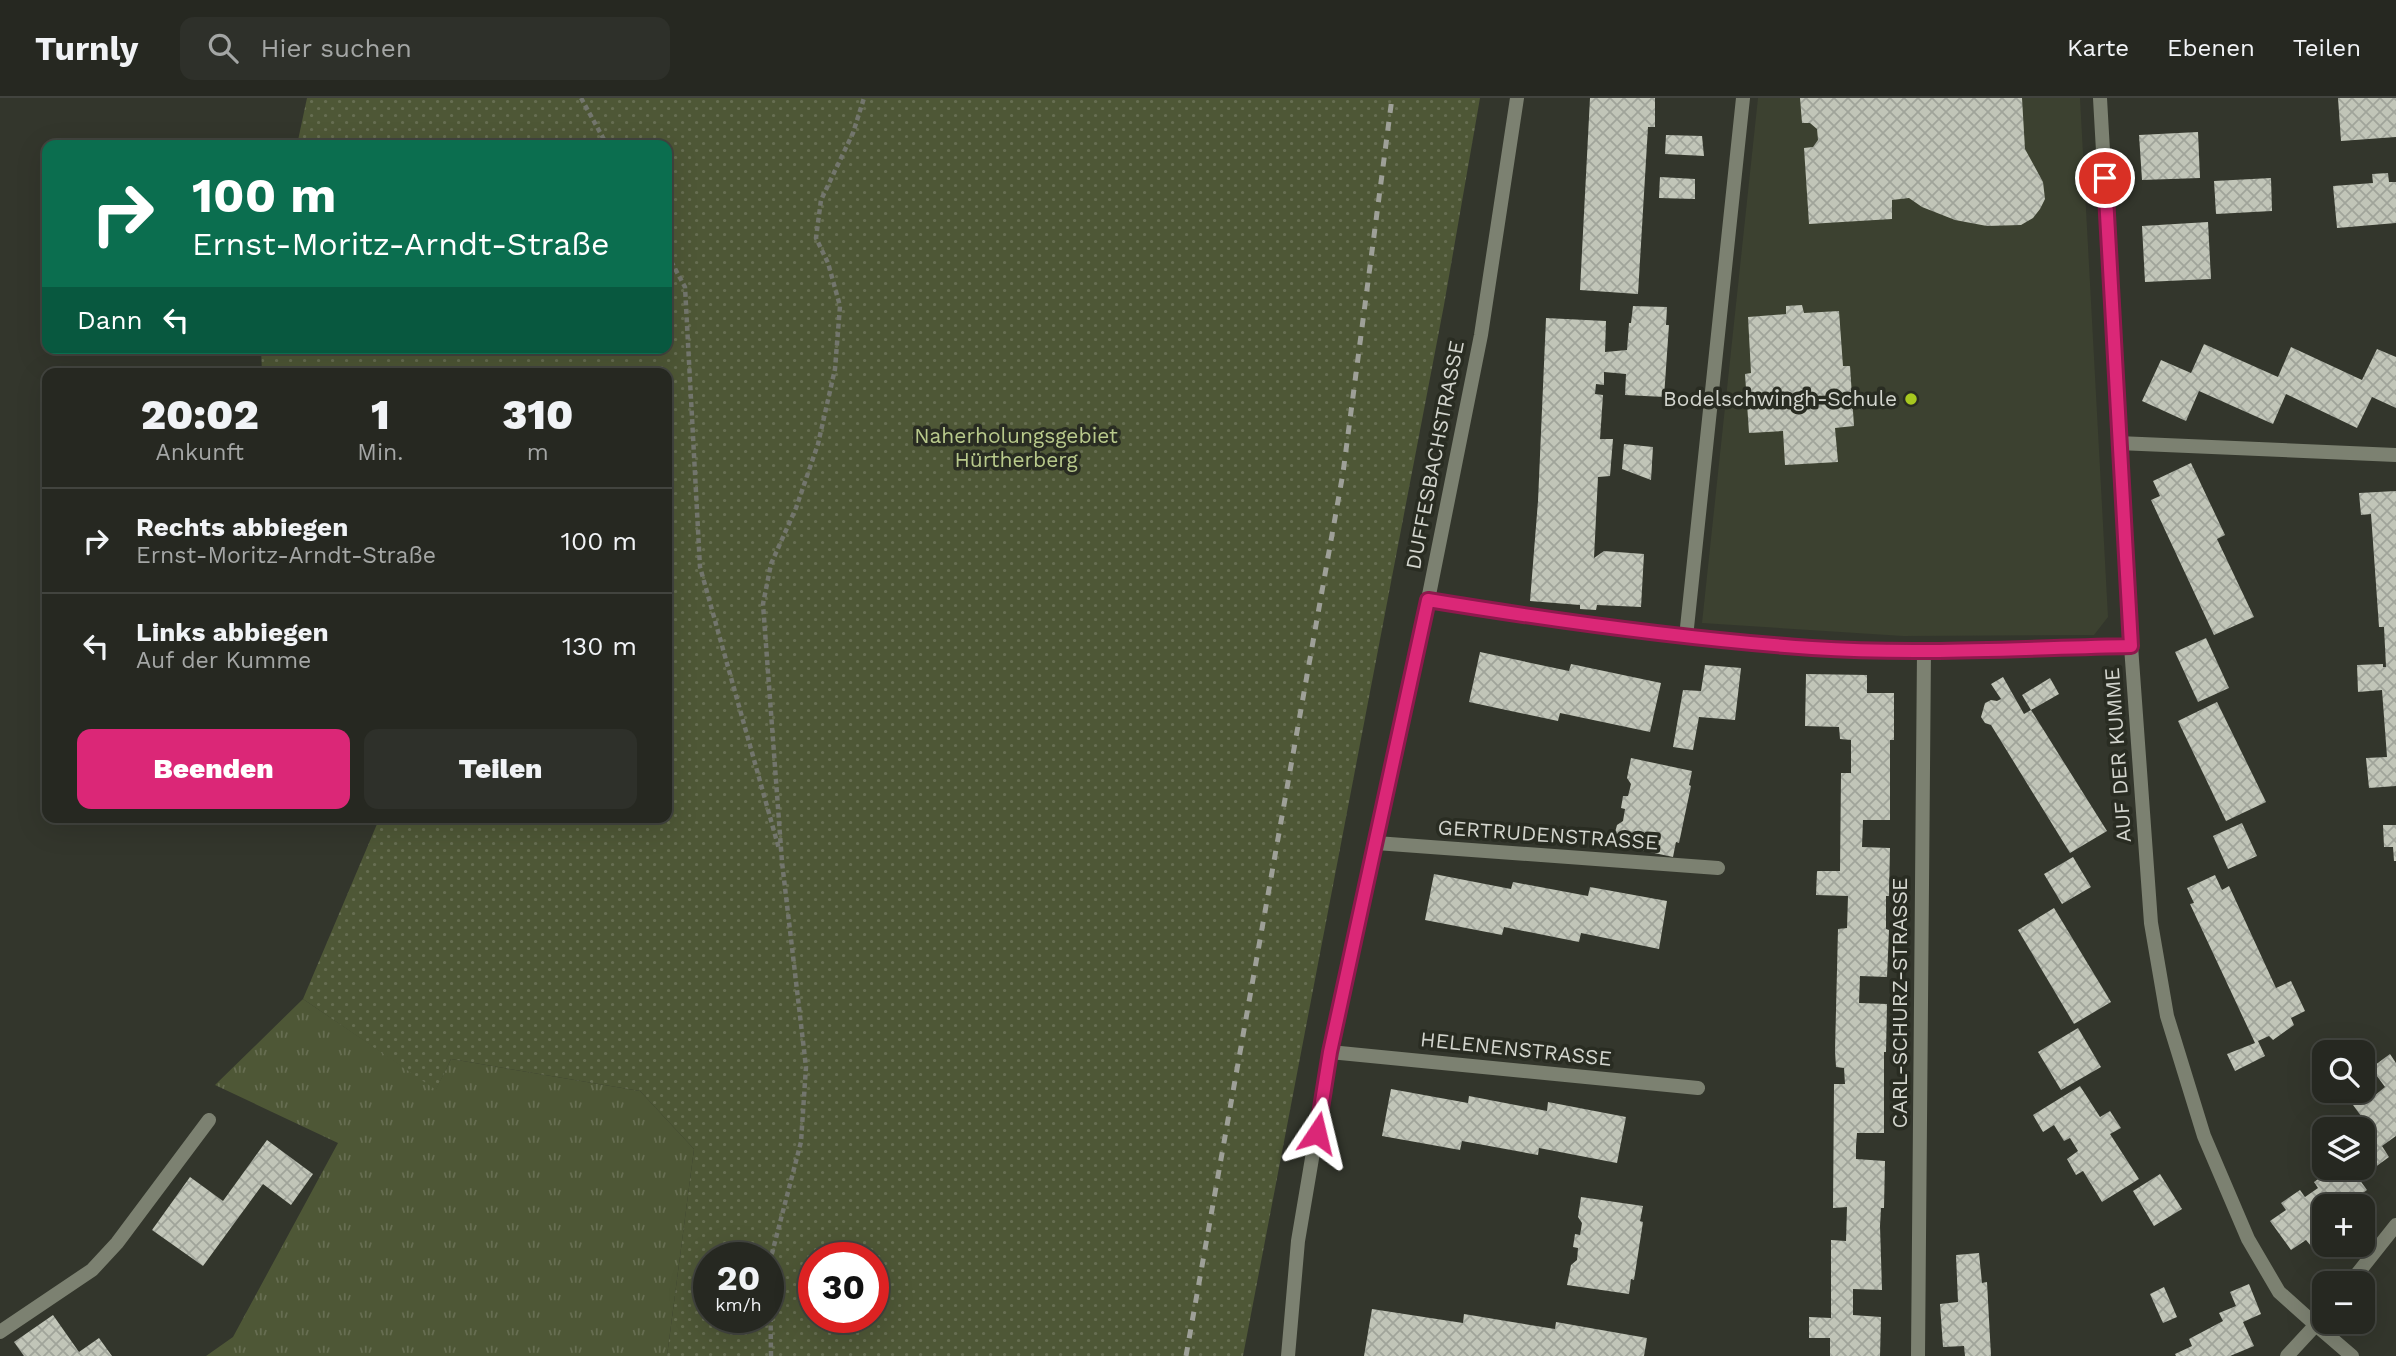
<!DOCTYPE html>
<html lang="de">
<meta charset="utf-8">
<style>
:root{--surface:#262821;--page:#2e302a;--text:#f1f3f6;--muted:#a4a6a5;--line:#42443f;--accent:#db2777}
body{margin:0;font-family:"Work Sans",sans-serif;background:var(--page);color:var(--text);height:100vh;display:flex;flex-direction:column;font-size:26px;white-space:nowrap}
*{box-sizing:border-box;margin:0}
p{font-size:23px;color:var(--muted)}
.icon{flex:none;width:38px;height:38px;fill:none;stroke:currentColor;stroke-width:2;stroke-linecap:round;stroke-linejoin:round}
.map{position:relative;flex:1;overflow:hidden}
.details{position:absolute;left:42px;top:270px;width:630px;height:455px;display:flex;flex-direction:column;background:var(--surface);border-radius:14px;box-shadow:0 7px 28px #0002,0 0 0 2px var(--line)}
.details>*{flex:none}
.top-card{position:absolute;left:42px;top:42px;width:630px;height:214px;border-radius:14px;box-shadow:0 7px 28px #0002,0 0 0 2px var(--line);background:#0b6e4f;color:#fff;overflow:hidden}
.controls{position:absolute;left:2312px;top:942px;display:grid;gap:14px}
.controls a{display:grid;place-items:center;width:63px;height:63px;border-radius:14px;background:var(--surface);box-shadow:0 7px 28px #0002,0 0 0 2px var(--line);font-size:35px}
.speed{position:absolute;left:693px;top:1144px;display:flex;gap:14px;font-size:35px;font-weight:700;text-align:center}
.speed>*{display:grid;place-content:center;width:91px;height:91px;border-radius:50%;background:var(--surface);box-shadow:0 7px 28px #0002,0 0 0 2px var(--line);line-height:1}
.speed small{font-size:18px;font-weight:400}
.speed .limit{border:10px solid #d22;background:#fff;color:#111}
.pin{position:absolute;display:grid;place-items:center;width:60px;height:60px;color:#fff;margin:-30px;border:4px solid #fff;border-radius:50%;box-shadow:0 2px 7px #0007}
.me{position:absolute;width:77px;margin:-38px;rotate:10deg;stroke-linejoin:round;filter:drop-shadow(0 0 5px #0008)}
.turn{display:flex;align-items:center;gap:24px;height:147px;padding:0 35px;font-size:32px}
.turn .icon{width:91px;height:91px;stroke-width:2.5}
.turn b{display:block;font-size:49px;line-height:60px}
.then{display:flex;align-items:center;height:66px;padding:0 35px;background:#0003;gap:14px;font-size:26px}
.eta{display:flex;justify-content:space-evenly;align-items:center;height:119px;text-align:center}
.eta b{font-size:42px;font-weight:800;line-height:49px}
.primary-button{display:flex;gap:14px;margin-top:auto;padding:14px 35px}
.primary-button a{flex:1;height:80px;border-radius:14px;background:var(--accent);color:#fff;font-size:28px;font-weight:800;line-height:80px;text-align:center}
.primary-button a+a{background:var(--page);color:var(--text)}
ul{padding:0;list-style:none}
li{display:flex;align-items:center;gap:21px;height:105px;padding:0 35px;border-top:2px solid var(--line)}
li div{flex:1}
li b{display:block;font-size:26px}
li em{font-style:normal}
header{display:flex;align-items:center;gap:42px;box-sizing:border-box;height:98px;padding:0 35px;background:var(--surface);border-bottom:2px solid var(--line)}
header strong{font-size:33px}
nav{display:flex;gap:38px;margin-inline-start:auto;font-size:24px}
.search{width:490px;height:63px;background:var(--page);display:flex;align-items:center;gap:18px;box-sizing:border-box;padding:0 24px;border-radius:14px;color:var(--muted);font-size:26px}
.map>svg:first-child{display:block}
.built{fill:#3c4130}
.grass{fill:url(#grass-tufts)}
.park{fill:url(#park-dots);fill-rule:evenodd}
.building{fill:url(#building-cross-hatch)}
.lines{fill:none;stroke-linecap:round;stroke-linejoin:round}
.path{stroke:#73766d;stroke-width:4.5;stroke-dasharray:5 3.5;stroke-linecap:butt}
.service{stroke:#7c8171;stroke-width:14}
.minor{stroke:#7c8171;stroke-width:14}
.rail{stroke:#9ea098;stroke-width:5;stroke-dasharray:9 9;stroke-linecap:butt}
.route-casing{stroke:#8e194d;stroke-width:18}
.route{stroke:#db2777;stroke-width:12}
.poi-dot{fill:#a7c81f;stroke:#292c22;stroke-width:2.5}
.labels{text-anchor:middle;stroke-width:7;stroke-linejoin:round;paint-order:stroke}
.poi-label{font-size:21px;fill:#d3d5ce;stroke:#292c22;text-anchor:end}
.park-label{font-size:21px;fill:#b9ca8c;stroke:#292c22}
.street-label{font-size:21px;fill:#d3d5ce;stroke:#292c22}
</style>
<header>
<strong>Turnly</strong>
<div class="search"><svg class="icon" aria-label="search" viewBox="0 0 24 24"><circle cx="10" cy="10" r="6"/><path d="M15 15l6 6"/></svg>Hier suchen</div>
<nav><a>Karte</a><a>Ebenen</a><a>Teilen</a></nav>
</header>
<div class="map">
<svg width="2396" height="1258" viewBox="0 0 2396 1258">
<defs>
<pattern id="grass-tufts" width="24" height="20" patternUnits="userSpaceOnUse" patternTransform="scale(1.75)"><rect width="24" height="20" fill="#4e5736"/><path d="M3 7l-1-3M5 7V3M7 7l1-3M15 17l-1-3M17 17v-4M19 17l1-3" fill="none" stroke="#676e52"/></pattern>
<pattern id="park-dots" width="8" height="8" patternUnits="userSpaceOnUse" patternTransform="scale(1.75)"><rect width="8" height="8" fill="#4e5736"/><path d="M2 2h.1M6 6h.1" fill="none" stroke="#676e52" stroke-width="1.8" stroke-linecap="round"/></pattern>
<pattern id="building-cross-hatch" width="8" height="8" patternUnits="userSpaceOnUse" patternTransform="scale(1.75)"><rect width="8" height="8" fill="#c1c5b8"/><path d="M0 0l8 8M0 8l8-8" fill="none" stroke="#a0a49a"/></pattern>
</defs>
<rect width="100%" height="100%" fill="#33362c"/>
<polygon class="built" points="1758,0 2080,0 2108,519 2094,537 1903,538 1702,525"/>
<polygon class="grass" points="303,901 436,991 451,961 640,993 694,1051 667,1258 206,1258 233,1239 338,1045 215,987"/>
<path class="park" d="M 307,0 L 1480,0 L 1444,207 L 1243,1258 L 667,1258 L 694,1051 L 640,993 L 451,961 L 436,992 L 303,901 L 380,719 L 667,719 L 667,275 L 262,275 L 261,250 L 667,250 L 667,47 L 297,47 ZM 709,1160 L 768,1160 L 768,1220 L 709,1220 ZM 814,1160 L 873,1160 L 873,1220 L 814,1220 Z"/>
<g class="building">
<polygon points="1590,0 1655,0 1655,29 1648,29 1638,196 1580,192"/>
<polygon points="1800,0 2022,0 2025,51 2043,84 2045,101 2040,111 2033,120 2021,127 1987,128 1955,122 1922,109 1909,100 1892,102 1892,121 1809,126 1804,50 1813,49 1818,42 1817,31 1810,25 1802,25"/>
<polygon points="2338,0 2396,0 2396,39 2341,43"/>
<polygon points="2198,34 2200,80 2142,82 2139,37"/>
<polygon points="1666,37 1702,38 1704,58 1665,56"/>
<polygon points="2388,75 2389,84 2396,84 2396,125 2337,130 2333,88 2373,85 2372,76"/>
<polygon points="1660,79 1695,81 1695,101 1659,100"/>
<polygon points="2271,80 2272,113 2216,116 2214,83"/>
<polygon points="2208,124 2211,181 2145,184 2142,128"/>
<polygon points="1802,207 1804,215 1839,213 1843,268 1850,268 1854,328 1835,330 1838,364 1785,367 1783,333 1749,335 1745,276 1751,275 1748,219 1786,216 1786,208"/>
<polygon points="1633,208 1667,209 1666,227 1669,227 1664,299 1625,297 1626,276 1604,274 1604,287 1596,286 1595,296 1603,297 1600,341 1613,341 1610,378 1598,379 1594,460 1604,453 1644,456 1641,509 1597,507 1596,512 1580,511 1580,507 1530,503 1538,403 1546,220 1606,223 1605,254 1627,252 1629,225 1631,225"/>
<polygon points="2204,246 2278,279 2291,249 2362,282 2377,251 2396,259 2396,310 2372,299 2357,330 2286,296 2273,326 2199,293 2186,323 2142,303 2161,262 2191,275"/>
<polygon points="1624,346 1653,349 1651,382 1622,371"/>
<polygon points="2191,365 2225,437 2217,441 2254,519 2214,537 2151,402 2160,398 2153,383"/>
<polygon points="2396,393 2396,688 2369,690 2366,660 2387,659 2382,592 2358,594 2357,567 2383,566 2383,569 2386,569 2384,529 2379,529 2371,416 2361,417 2359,395"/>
<polygon points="2206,540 2229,590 2198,604 2175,554"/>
<polygon points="1480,554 1569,573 1571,566 1661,585 1650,634 1560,615 1558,623 1469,604"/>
<polygon points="1705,567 1741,570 1735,622 1699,619 1693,652 1673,649 1683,592 1701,593"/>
<polygon points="1806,576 1867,577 1867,595 1894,595 1894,642 1890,642 1890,722 1863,722 1862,749 1890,750 1889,798 1886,798 1886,831 1889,832 1887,879 1860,878 1859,905 1887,906 1886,954 1884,954 1884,1035 1857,1035 1856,1048 1856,1061 1885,1063 1884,1110 1881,1110 1880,1128 1882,1192 1853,1191 1853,1217 1881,1219 1880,1258 1830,1258 1830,1240 1809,1240 1809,1219 1831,1220 1831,1142 1846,1143 1847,1109 1833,1110 1834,986 1845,986 1844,970 1836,969 1835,953 1838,831 1847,830 1848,798 1816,797 1817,773 1840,773 1841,675 1851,675 1851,642 1840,641 1839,629 1805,628"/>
<polygon points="2003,579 2024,616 2031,612 2107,733 2070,755 1991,627 1985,625 1981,619 1985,605 1991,602 1997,603 2001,601 1991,586"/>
<polygon points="2050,580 2059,596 2031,612 2022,597"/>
<polygon points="2217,604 2266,704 2226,723 2178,623"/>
<polygon points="1631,660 1692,673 1689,687 1691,688 1679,745 1676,744 1673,759 1612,746 1617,727 1623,723 1625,711 1621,710 1623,698 1628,698 1631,686 1627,680"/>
<polygon points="2242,725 2257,758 2228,771 2213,738"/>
<polygon points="2383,727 2396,727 2396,763 2394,763 2393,749 2384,749"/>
<polygon points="2073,759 2091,789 2062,806 2044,776"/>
<polygon points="1434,776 1511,791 1513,784 1588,798 1590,789 1667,803 1659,851 1581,835 1579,844 1504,829 1502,837 1425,822"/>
<polygon points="2215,777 2222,792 2229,788 2276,890 2291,883 2305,913 2291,920 2294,927 2273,942 2269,938 2258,943 2265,958 2235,973 2227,956 2255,945 2190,806 2194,805 2187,790"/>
<polygon points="2054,810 2111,904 2074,926 2018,832"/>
<polygon points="2078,930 2101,969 2061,992 2038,954"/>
<polygon points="2390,956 2396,965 2396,1038 2382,1048 2389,1059 2359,1081 2367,1092 2345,1108 2324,1108 2324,1139 2311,1148 2306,1142 2291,1152 2270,1123 2286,1112 2281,1105 2300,1092 2305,1099 2318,1090 2314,1084 2331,1072 2329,1069 2362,1069 2362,1031 2351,1031 2364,1022 2350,1003 2368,990 2374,998 2385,989 2371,970"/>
<polygon points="2324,977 2324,992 2335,992 2340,998 2329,1006 2314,985"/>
<polygon points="2080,988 2100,1019 2110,1013 2121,1030 2110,1036 2139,1081 2102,1104 2083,1073 2076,1077 2067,1061 2078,1053 2070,1040 2064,1043 2054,1027 2043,1034 2033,1017"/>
<polygon points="1391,991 1468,1005 1469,998 1547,1013 1548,1004 1626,1019 1617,1065 1539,1050 1538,1057 1462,1043 1460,1052 1382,1038"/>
<polygon points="267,1042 313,1076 291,1107 263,1086 203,1168 152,1132 190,1079 223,1103"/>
<polygon points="2160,1076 2182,1111 2154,1128 2133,1093"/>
<polygon points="1581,1099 1643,1108 1640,1123 1643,1124 1634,1182 1631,1181 1629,1196 1567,1187 1571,1167 1577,1162 1578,1150 1573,1149 1575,1136 1580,1137 1582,1125 1578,1119"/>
<polygon points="1979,1155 1982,1185 1987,1184 1991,1258 1965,1258 1964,1248 1943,1249 1940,1206 1958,1204 1956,1157"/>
<polygon points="2249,1186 2261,1216 2243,1224 2254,1248 2230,1258 2176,1258 2175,1256 2192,1248 2189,1241 2223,1223 2219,1215 2236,1208 2230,1194"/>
<polygon points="2164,1189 2177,1219 2163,1225 2150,1196"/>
<polygon points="1372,1211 1463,1225 1464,1216 1555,1231 1556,1224 1647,1240 1644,1258 1364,1258"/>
<polygon points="53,1217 79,1254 99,1240 112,1258 24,1258 14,1244"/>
</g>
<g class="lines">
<g class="path">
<polyline points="581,0 607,47"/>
<polyline points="667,156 685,189 700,469 779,751"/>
<polyline points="771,1258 770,1163 801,1044 806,969 782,764 763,506 771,466 796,410 818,346 835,271 840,208 828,165 816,140 821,102 853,35 864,0"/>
</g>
<g class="service">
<polyline points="1686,539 1743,0"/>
<polyline points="1376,745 1718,770"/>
<polyline points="1330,954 1698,990"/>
<polyline points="2317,1228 2352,1258"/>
<polyline points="0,1234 92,1172 117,1145 209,1022"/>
</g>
<g class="minor">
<polyline points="2100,0 2131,548 2151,825 2167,918 2204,1038 2248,1141 2279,1194 2317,1228"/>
<polyline points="2118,345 2396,357"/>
<path d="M 1428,502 C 1556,523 1683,541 1812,550 C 1918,557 2025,550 2131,548"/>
<polyline points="2350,1185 2396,1127"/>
<polyline points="1288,1258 1298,1143 1330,954 1428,502 1481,237 1517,0"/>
<polyline points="1918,1258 1924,553"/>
<polyline points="2287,1258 2324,1218"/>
</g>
<polyline class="rail" points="1186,1258 1343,375 1392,0"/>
</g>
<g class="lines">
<g class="route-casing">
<path id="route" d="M 1317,1035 L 1330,954 L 1428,502 C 1556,523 1683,541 1812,550 C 1918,557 2025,550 2131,548 L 2105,80"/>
</g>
<use href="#route" class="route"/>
</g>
<circle class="poi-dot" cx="1911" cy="301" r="7"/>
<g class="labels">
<g class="poi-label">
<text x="1897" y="308">Bodelschwingh-Schule</text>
</g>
<g class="park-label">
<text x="1016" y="345">Naherholungsgebiet<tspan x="1016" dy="24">Hürtherberg</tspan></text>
</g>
<g class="street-label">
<text transform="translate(1435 357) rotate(-79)" y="7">DUFFESBACHSTRASSE</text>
<text transform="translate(2118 657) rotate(-94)" y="7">AUF DER KUMME</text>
<text transform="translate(1548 737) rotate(4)" y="7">GERTRUDENSTRASSE</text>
<text transform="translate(1900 905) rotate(-90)" y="7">CARL-SCHURZ-STRASSE</text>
<text transform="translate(1516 951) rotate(6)" y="7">HELENENSTRASSE</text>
</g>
</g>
</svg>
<div class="controls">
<a><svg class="icon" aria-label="search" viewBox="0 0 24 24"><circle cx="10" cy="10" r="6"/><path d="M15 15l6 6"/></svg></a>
<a><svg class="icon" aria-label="layers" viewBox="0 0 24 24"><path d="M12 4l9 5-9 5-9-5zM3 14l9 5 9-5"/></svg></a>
<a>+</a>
<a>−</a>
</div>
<div class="speed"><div>20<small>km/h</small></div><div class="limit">30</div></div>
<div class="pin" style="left:2105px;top:80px;background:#d93025"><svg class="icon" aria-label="arrive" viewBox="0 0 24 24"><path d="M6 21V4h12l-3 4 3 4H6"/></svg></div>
<svg class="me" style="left:1317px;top:1035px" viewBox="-20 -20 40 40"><path d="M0-17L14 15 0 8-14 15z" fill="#db2777" stroke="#fff" stroke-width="4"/></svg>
<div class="top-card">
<div class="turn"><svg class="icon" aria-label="right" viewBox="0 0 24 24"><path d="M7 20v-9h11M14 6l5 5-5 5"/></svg><div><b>100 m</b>Ernst-Moritz-Arndt-Straße</div></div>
<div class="then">Dann<svg class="icon" aria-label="left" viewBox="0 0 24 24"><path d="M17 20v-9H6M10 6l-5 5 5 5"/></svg></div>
</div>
<section class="details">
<div class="eta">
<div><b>20:02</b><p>Ankunft</p></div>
<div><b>1</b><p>Min.</p></div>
<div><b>310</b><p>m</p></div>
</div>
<ul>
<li><svg class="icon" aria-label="right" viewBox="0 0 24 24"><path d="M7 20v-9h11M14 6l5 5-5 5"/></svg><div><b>Rechts abbiegen</b><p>Ernst-Moritz-Arndt-Straße</p></div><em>100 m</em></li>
<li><svg class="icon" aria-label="left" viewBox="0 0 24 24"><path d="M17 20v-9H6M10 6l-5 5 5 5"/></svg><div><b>Links abbiegen</b><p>Auf der Kumme</p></div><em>130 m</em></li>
</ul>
<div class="primary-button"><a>Beenden</a><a>Teilen</a></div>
</section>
</div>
